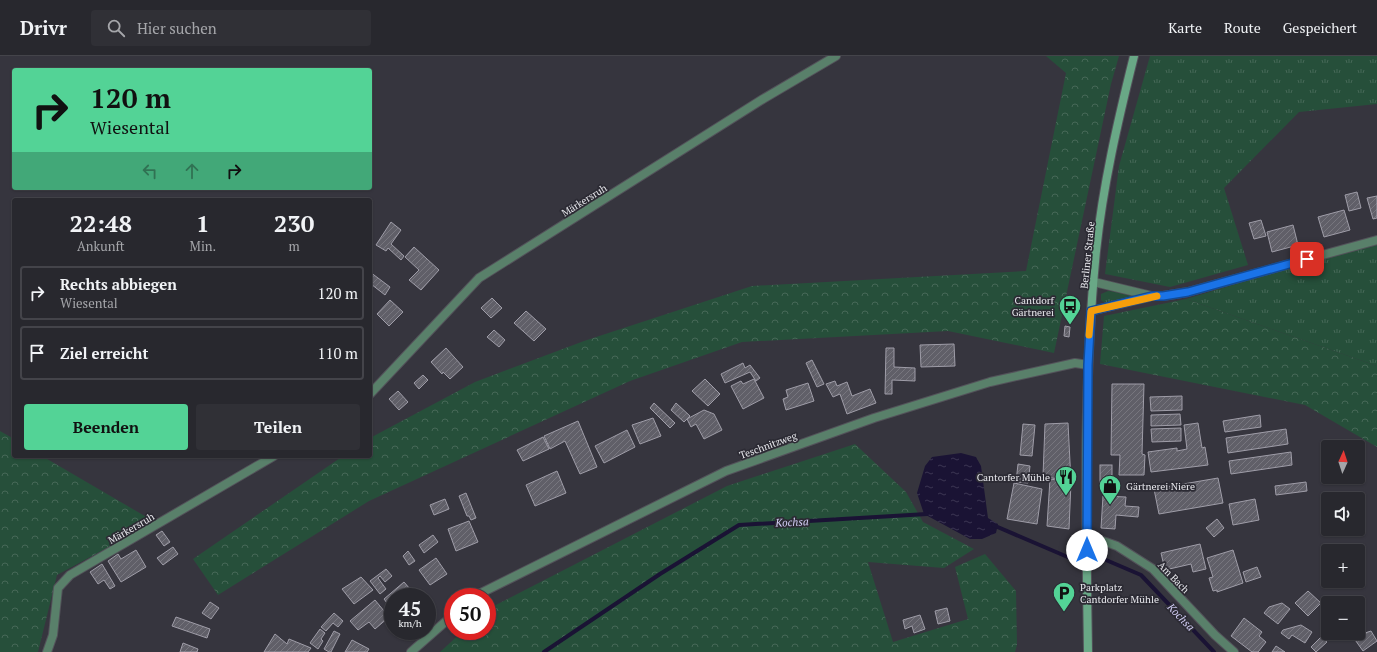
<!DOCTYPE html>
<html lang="de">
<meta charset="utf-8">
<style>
:root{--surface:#28282e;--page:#303036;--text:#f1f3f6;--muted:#a5a6aa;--line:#44444a;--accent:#53d396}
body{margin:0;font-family:"PT Serif",serif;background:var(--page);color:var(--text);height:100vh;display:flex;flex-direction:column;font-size:15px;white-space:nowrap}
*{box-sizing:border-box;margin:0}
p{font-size:13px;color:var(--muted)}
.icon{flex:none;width:22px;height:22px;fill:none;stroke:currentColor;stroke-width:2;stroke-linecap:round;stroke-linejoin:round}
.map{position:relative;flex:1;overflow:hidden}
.drawer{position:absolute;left:12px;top:142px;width:360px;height:260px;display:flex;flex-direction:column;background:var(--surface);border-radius:4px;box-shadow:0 1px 3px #0004,0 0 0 1px var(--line)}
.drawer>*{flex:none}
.top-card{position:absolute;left:12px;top:12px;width:360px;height:122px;border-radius:4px;box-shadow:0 1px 3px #0004,0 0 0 1px var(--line);background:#53d396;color:#111;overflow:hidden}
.needle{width:26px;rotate:3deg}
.tools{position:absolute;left:1321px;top:384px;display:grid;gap:8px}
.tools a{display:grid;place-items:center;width:44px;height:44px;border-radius:4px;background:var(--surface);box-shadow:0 1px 3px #0004,0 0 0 1px var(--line);font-size:20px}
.speed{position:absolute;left:384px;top:532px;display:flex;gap:8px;font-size:20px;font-weight:700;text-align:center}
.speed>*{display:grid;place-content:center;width:52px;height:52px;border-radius:50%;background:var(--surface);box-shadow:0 1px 3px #0004,0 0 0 1px var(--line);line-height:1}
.speed small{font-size:10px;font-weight:400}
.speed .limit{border:6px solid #d22;background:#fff;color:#111}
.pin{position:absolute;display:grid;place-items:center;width:34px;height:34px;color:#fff;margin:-17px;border-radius:8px;box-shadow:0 2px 6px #0006}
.me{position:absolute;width:44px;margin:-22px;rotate:0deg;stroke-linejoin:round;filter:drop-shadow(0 0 3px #0008)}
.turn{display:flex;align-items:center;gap:14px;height:84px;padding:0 12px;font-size:18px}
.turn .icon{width:52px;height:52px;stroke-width:2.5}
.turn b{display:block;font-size:28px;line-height:34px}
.lanes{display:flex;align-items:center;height:38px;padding:0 12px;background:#0003;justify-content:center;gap:20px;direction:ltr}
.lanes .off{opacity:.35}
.eta{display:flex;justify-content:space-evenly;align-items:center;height:68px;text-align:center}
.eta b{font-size:24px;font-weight:700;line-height:28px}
.cta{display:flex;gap:8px;margin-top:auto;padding:8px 12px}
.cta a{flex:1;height:46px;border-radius:4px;background:var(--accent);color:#111;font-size:16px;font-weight:700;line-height:46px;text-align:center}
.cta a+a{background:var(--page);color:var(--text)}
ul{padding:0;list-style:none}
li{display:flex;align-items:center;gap:12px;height:54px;margin:0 8px 6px;padding:0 4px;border:2px solid var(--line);border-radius:4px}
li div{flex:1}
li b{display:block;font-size:15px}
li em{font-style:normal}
header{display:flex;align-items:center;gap:24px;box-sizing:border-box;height:56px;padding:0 20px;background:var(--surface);border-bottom:1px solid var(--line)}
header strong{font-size:19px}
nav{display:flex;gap:22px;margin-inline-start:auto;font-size:14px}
.search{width:280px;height:36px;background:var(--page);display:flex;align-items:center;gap:10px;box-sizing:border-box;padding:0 14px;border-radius:4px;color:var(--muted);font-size:15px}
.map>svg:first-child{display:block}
.grass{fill:url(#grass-tufts)}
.forest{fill:url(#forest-crowns)}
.water{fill:url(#water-ripples)}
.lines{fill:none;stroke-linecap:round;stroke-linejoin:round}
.stream{stroke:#1a1334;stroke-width:4}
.building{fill:url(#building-hatch);stroke:#9f9da8}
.street-casing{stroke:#53525a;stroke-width:10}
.secondary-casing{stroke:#53525a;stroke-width:10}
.street{stroke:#59806a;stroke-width:8}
.secondary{stroke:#69a886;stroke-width:8}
.route-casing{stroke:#114b97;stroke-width:10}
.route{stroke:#1a73e8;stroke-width:7}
.slow{stroke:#f59e0b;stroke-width:7}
.labels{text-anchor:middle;stroke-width:3.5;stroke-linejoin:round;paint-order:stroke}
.street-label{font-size:10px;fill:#e9e9ee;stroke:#2c2b34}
.poi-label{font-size:10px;fill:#e9e9ee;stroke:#2c2b34;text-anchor:end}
.water-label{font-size:11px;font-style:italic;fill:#d3cef6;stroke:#2c2b34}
</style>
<header>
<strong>Drivr</strong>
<div class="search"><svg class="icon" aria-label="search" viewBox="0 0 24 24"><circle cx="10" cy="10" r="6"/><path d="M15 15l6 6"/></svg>Hier suchen</div>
<nav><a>Karte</a><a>Route</a><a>Gespeichert</a></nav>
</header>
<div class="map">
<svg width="1377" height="596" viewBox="0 0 1377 596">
<defs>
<pattern id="grass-tufts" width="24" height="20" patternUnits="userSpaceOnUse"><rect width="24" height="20" fill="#264f3a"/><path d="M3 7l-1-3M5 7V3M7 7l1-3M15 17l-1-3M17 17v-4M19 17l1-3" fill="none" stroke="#466857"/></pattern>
<pattern id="forest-crowns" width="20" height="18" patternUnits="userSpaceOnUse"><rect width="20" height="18" fill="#264f3a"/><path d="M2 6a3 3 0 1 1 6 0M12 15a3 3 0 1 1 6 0" fill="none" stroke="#466857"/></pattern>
<pattern id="water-ripples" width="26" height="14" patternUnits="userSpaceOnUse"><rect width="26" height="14" fill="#1a1334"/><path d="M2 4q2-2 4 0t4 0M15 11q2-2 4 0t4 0" fill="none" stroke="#3b3552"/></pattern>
<pattern id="building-hatch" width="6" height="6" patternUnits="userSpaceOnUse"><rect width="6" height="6" fill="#605f68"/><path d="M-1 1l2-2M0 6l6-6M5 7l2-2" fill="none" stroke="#77767e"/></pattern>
</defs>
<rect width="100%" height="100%" fill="#36353e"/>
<g class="grass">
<polygon points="1150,0 1377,0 1377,48 1299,56 1224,132 1248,209 1170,231 1105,218 1119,110"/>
<polygon points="1377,186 1377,310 1186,243"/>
<polygon points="1108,235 1131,237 1132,242 1105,247 1101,244 1101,238"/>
</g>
<g class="forest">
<polygon points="1046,0 1119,0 1111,28 1054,297 948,275 742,286 630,325 369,445 218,539 193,503 343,400 370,400 370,382 475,326 584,285 752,230 1026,215 1066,17"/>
<polygon points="1186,243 1377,310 1377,391 1305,349 1100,308 1104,260"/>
<polygon points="0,375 14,383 14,400 42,400 155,466 57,519 38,596 0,596"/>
<polygon points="855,388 906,436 923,466 974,493 944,512 868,506 893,586 968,563 955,511 985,498 1016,535 1017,589 1015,596 440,596 463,575 487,575 488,553 727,430"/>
</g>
<polygon class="water" points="961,397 976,401 981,410 988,462 998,468 996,477 982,483 970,483 924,458 917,437 925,410 932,401"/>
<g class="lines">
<g class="stream">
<polyline points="993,469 1070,502"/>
<polyline points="1106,504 1141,519 1214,596"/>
<polyline points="544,596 660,518 739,469 927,458"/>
</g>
</g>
<g class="building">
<polygon points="1357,136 1361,152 1349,155 1345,139"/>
<polygon points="1377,140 1377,162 1373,163 1367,142"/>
<polygon points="1344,154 1350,174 1324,181 1318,161"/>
<polygon points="1261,164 1266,180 1254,183 1249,167"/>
<polygon points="391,166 401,174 391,188 404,200 401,204 388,192 386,195 376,189"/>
<polygon points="1293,169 1298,189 1272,196 1267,176"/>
<polygon points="414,191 439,214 421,234 409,224 419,214 405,201"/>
<polygon points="370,216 390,231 385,239 371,228 370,230"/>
<polygon points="492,242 502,252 491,262 481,252"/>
<polygon points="390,244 403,256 389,270 377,258"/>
<polygon points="526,255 546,273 534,285 514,267"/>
<polygon points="1065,270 1070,271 1069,281 1064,280"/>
<polygon points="494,274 505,284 499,291 487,281"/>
<polygon points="954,288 955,310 921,311 920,289"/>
<polygon points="446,292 463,311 450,323 443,316 442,318 431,306"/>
<polygon points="886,292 894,292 894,311 915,312 915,325 892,324 892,338 885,338"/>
<polygon points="812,304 824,328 817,331 806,307"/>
<polygon points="743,307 745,312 750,309 760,322 756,325 750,316 725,327 721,318"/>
<polygon points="423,319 428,324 419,333 414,327"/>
<polygon points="705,323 720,338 708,350 692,335"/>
<polygon points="754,323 764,342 743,353 731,330 741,325 743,328"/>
<polygon points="835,325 837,330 847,326 852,340 870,333 876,347 847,358 840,338 833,341 826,328"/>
<polygon points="808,327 814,345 786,354 783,343 788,341 786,334"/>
<polygon points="1112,328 1144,328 1142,398 1145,399 1144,419 1119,419 1120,399 1111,399"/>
<polygon points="398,335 408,346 399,354 389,343"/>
<polygon points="1182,340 1182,354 1151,355 1150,341"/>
<polygon points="654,347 675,367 670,372 650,352"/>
<polygon points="676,347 690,360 684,366 671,354"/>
<polygon points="704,354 714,358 722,374 704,383 696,368 691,371 687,363"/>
<polygon points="1180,358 1181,369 1151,370 1151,359"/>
<polygon points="1260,359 1261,371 1225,376 1223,365"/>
<polygon points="653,362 661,380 640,388 632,369"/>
<polygon points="578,365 597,411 580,418 565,385 550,393 544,380"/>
<polygon points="1068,367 1071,426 1043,420 1045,368"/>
<polygon points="1198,367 1202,392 1205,391 1208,409 1151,416 1148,396 1177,392 1177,395 1187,393 1184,369"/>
<polygon points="1023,368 1035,369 1032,400 1020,399"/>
<polygon points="1181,372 1181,385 1152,386 1151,373"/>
<polygon points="1286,373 1288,388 1228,397 1226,382"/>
<polygon points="627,374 635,391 604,407 595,390"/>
<polygon points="543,381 549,393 523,405 517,394"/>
<polygon points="1291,396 1292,409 1231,418 1229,405"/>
<polygon points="1018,408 1030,410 1028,427 1016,426"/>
<rect x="1100" y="409" width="12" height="22"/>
<polygon points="557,415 566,437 535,450 526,429"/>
<polygon points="1218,422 1223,447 1159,458 1154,433"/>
<polygon points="1050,423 1071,426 1069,473 1047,470"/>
<polygon points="1306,426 1307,435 1276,439 1275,430"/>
<polygon points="1014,427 1042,433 1037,468 1007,463"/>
<polygon points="466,437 476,462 471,464 469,460 467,460 459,440"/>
<polygon points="1103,440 1126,441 1125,450 1139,451 1138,461 1116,459 1115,473 1101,472"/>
<polygon points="445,443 449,453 434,459 430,449"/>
<polygon points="1255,443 1259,464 1233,469 1229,448"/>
<polygon points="1217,463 1224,472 1214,481 1206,472"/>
<polygon points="469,465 478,486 456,495 448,473"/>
<polygon points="162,475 170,486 164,490 156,479"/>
<polygon points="433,479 438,486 424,497 419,489"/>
<polygon points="1200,488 1206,513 1193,516 1191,508 1165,514 1161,497"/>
<polygon points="173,491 178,498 163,509 157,502"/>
<polygon points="136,494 146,511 121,526 108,505 118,498 121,503"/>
<polygon points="1233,494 1243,527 1217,536 1217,534 1213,535 1209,522 1213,521 1207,502"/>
<polygon points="408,495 415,505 409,509 403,500"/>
<polygon points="436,502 447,518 430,529 419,514"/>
<polygon points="102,508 115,530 110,533 104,524 98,528 90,516"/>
<polygon points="1257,511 1261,521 1246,526 1243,516"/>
<polygon points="386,513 392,520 385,526 380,520 378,522 386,533 380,538 370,525"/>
<polygon points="361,521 373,534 354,548 342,533"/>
<polygon points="404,526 416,540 393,541 393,555 384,543"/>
<polygon points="1308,535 1321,547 1308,560 1295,547"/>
<polygon points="375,544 389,561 375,573 369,566 358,574 350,565"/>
<polygon points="210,546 219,552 211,563 202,557"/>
<polygon points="1282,547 1290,553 1278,568 1264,557 1269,551"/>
<polygon points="947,552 950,565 938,568 935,555"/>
<polygon points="334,557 343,565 338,571 333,567 326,575 321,571"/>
<polygon points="920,559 925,573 914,577 912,570 905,573 903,564"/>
<polygon points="176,561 210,573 207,582 172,570"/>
<polygon points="1244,562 1262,576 1259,580 1266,586 1258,596 1252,596 1231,580"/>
<polygon points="1301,569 1312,576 1305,587 1292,579 1289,583 1281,577 1283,574"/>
<polygon points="320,573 325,577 321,583 323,585 318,593 310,587"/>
<polygon points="334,575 340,578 331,596 329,596 324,593"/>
<polygon points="1371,575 1377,585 1363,595 1353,581"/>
<polygon points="275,578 287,588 289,583 311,592 308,596 264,596"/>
<polygon points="1321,581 1327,586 1316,596 1311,591"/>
<polygon points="352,584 369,593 367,596 345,596"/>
<polygon points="183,587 198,593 197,596 180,596"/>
<polygon points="1276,590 1285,596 1272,596"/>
</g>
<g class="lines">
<g class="street-casing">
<g id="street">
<polyline points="1094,226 1152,240 1163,240 1188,236 1377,184"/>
<polyline points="1091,255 1149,241"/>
<polyline points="370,338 479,222 763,43 836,0"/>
<polyline points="1086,479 1117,490 1153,513 1215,579 1234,596"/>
<polyline points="473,541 726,415 874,362 990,326 1075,307 1088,309"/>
<polyline points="47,596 53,579 58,532 70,519 274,400"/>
<polyline points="411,596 453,559"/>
</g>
</g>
<g class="secondary-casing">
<path id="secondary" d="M 1088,596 C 1086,463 1083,328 1096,195 C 1103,129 1118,64 1134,0"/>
</g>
<use href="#street" class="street"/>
<use href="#secondary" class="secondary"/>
</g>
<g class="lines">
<g class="route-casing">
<polyline id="route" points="1087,494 1088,309 1091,255 1152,240 1163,240 1188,236 1307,203"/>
</g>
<use href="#route" class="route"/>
<polyline class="slow" points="1089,279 1091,255 1157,240"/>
</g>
<defs>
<g id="bus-pin" transform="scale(1.15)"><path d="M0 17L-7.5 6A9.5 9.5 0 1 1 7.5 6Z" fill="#53d396" stroke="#2c2b34"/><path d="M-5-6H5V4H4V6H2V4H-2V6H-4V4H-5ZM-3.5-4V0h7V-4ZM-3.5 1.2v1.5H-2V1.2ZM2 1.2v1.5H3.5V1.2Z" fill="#111"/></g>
<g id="restaurant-pin" transform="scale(1.15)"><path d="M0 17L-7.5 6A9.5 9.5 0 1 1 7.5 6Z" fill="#53d396" stroke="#2c2b34"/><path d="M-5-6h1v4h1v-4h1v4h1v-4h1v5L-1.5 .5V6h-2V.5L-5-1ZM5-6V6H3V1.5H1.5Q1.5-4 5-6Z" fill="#111"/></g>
<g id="shop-pin" transform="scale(1.15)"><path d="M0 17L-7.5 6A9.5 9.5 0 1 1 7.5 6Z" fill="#53d396" stroke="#2c2b34"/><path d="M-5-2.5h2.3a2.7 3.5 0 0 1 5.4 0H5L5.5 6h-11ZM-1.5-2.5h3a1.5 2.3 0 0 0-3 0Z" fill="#111"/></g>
<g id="parking-pin" transform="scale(1.15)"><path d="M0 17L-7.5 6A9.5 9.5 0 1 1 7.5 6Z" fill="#53d396" stroke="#2c2b34"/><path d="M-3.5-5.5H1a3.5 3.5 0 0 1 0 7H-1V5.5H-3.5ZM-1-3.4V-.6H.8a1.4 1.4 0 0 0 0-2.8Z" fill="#111"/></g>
</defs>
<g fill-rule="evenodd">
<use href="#bus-pin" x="1070" y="250"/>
<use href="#restaurant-pin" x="1066" y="421"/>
<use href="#shop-pin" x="1110" y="430"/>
<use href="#parking-pin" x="1064" y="537"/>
</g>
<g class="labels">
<g class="street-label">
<text transform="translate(584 144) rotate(-32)" y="4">Märkersruh</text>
<text transform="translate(1087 199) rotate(-84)" y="4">Berliner Straße</text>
<text transform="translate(768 389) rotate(-20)" y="4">Teschnitzweg</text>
<text transform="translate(131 472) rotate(-30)" y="4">Märkersruh</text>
<text transform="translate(1174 521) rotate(46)" y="4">Am Bach</text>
</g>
<g class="poi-label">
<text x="1054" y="248">Cantdorf<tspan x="1054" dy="12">Gärtnerei</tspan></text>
<text x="1050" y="425">Cantorfer Mühle</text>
<text x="1126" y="434" text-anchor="start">Gärtnerei Niere</text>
<text x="1080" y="535" text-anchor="start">Parkplatz<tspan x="1080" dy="12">Cantdorfer Mühle</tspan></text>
</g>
<g class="water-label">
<text transform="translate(792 466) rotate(-3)" y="4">Kochsa</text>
<text transform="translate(1181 561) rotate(46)" y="4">Kochsa</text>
</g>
</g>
</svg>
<div class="tools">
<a><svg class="needle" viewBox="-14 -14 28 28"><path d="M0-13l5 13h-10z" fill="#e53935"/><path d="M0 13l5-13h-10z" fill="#a5a6aa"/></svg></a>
<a><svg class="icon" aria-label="sound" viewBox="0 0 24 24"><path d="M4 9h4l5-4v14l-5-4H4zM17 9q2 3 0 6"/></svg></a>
<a>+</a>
<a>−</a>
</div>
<div class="speed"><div>45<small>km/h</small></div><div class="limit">50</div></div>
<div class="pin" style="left:1307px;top:203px;background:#d93025"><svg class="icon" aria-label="arrive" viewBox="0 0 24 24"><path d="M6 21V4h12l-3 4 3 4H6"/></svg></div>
<svg class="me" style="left:1087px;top:494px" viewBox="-20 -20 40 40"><circle r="19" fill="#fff"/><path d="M0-13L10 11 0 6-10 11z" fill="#1a73e8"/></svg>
<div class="top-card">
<div class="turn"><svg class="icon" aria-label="right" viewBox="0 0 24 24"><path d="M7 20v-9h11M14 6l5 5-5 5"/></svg><div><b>120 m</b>Wiesental</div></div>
<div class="lanes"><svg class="icon off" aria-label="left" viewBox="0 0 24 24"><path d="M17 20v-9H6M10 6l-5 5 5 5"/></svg><svg class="icon off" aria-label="ahead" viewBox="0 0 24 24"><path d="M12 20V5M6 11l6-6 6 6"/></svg><svg class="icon" aria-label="right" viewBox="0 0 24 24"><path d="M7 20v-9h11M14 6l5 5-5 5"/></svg></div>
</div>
<section class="drawer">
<div class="eta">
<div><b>22:48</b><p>Ankunft</p></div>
<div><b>1</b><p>Min.</p></div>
<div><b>230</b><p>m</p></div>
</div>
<ul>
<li><svg class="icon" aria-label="right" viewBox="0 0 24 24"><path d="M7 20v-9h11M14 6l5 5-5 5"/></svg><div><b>Rechts abbiegen</b><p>Wiesental</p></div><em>120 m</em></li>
<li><svg class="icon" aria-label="arrive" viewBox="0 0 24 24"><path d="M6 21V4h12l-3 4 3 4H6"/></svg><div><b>Ziel erreicht</b></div><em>110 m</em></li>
</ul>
<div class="cta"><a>Beenden</a><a>Teilen</a></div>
</section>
</div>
